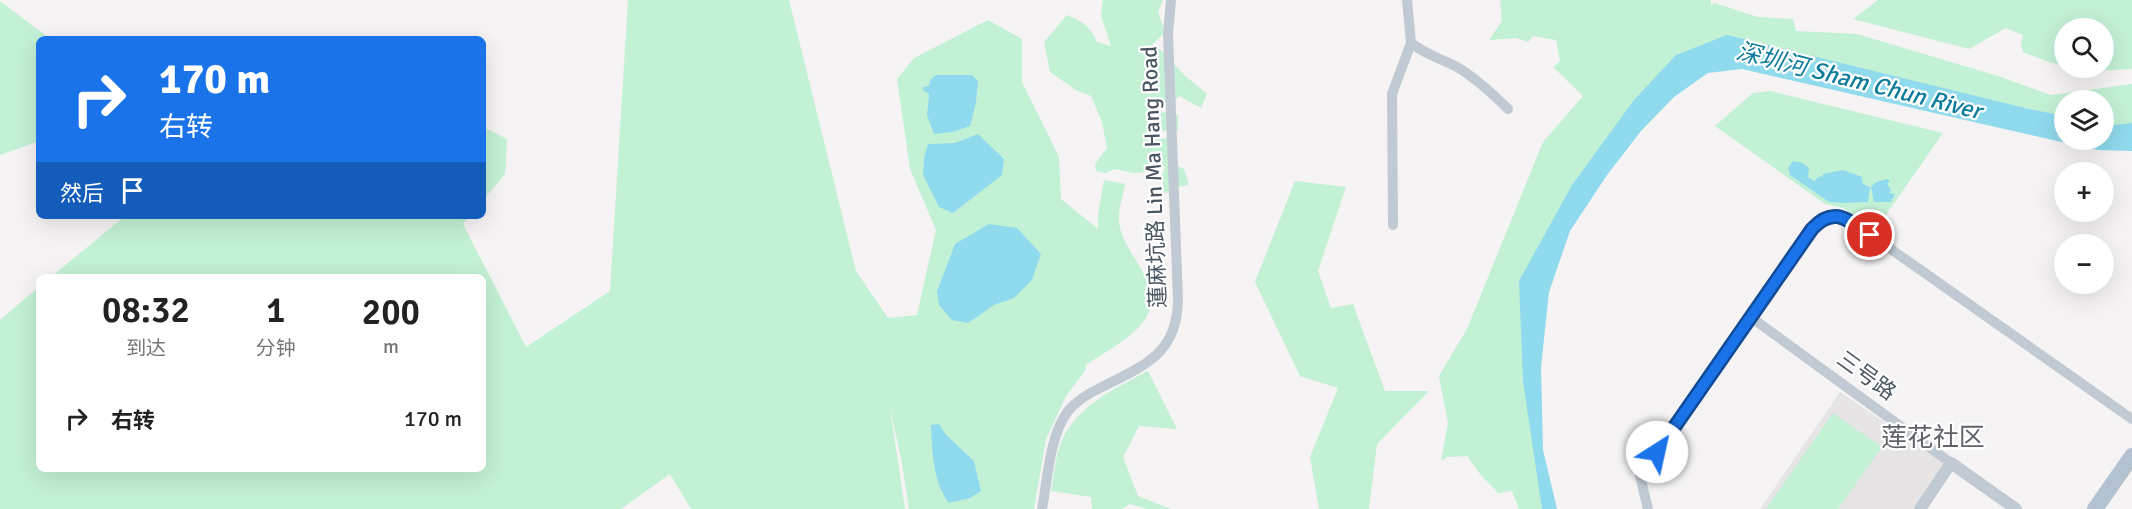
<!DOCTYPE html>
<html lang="zh">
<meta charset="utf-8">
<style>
:root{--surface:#fff;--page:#f2f2f2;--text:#222;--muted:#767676}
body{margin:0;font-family:Signika,"Noto Sans SC",sans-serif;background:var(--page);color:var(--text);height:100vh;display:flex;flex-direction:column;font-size:22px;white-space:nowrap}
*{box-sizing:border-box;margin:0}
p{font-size:20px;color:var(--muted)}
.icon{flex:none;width:33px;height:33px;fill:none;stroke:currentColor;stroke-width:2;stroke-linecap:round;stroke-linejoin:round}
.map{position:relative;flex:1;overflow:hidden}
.sheet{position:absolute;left:36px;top:274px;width:450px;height:198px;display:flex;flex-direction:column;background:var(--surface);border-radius:9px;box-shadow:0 6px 24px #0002}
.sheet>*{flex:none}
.top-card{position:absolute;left:36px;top:36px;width:450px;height:183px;border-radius:9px;box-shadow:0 6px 24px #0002;background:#1a73e8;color:#fff;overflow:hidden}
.tools{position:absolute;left:2054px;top:18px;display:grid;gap:12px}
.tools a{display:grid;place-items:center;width:60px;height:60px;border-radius:50%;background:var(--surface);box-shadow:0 6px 24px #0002;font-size:30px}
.pin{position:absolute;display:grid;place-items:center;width:51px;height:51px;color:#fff;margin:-26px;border:3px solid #fff;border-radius:50%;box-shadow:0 2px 6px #0007}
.me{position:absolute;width:66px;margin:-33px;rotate:35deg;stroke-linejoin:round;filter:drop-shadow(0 0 4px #0008)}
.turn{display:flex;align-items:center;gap:21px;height:126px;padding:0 24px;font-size:27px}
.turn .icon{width:78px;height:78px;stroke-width:2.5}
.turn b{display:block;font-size:42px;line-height:51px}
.then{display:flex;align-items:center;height:57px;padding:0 24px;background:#0003;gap:12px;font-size:22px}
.eta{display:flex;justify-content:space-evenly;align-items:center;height:102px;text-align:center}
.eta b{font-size:36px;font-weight:600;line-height:42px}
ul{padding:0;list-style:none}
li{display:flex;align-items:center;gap:18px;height:84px;padding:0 24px}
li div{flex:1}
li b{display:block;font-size:22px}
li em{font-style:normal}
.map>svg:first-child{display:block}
.education{fill:#e6e4e5}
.green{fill:#c3f1d5}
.water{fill:#90daee}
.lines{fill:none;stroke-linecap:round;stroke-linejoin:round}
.minor{stroke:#c1cad2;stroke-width:10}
.tertiary{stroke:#c1cad2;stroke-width:12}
.primary{stroke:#b3c2d1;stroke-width:16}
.route-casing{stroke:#114b97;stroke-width:15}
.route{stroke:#1a73e8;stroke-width:10}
.labels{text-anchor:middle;stroke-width:4.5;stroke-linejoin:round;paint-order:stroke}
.street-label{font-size:22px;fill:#4a5661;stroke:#fff}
.water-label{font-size:24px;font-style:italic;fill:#0c7c9b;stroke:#fff}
.quarter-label{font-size:26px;fill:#5f6368;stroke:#fff}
</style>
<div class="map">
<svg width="2132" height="509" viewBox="0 0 2132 509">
<rect width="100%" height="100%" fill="#f5f3f3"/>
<polygon class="education" points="1840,392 1944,463 1913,509 1760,509"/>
<g class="green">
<path d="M 628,0 L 789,0 L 856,271 L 888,318 L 917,315 L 936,230 L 910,169 L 897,79 L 914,58 L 988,20 L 1022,39 L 1022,82 L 1059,157 L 1061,199 L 1098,229 L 1098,214 L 1104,180 L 1125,184 C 1123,196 1118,209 1119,221 C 1121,257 1175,287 1139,327 C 1126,341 1102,354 1086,365 L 1085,371 L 1066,396 L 1046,439 L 1034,509 L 909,509 L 902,463 L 890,408 L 905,509 L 691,509 L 670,474 L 621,509 L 0,509 L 0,320 L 39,287 L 39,470 L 483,470 L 483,278 L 51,277 L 125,216 L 470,216 L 463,224 L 526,347 L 610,291 Z"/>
<path d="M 1103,0 L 1163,0 L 1158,12 L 1165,32 L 1152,45 L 1162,51 L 1184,75 L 1207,94 L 1201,108 L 1179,96 L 1166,109 L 1154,106 L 1151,113 L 1165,112 L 1178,115 L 1178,130 L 1164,131 L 1156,126 L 1157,134 L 1161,139 L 1176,137 L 1173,164 L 1184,169 L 1189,185 L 1177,187 L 1176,195 L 1164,192 L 1162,177 L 1165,166 L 1160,164 L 1155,171 L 1134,173 L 1114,169 L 1106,173 L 1096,171 L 1095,164 L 1107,148 L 1102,122 L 1091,96 L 1076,90 L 1050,72 L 1044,42 L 1067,15 C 1082,21 1091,27 1097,42 L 1111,46 L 1101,16 Z"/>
<polygon points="1500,0 1711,0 1711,5 1714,3 1758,17 1793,19 1796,31 1857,34 1998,76 2051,95 2132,84 2132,136 2103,137 2103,100 2064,100 2064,129 1740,47 1676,69 1528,288 1547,509 1519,509 1512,491 1498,493 1480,474 1467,456 1447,457 1441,461 1448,423 1439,376 1467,329 1543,142 1583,96 1553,67 1560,61 1556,40 1533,36 1528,42 1516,38 1489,40 1502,21"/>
<polygon points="1878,0 2132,0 2132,69 2096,71 2078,68 2103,68 2103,28 2064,28 2064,65 2052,63 2023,52 2021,45 2023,35 2006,28 1969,49 1853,19"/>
<polygon points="0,1 50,39 39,39 39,141 0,155"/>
<polygon points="1770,91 1943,133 1876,229 1843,208 1825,204 1715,126 1753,93"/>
<polygon points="483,127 507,139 505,174 483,200"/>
<polygon points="1295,181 1346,187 1318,271 1331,308 1353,304 1385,391 1429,391 1377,444 1369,509 1319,509 1310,457 1338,388 1300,376 1255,282"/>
<path d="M 1148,371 L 1177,429 L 1139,426 L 1123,457 L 1138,496 L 1171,509 L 1147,509 L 1130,504 L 1122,509 L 1092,509 L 1091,497 L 1051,491 C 1054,476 1055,459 1060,445 C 1075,406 1114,389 1148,371 Z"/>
<polygon points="1833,413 1882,447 1838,509 1766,509"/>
</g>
<g class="water">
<polygon points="1727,35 2029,109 2064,116 2064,140 2103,140 2103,123 2113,125 2132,123 2132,151 2097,150 1742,69 1708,73 1674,97 1641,131 1607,175 1570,231 1549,292 1541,367 1543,450 1557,509 1542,509 1523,381 1519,281 1572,185 1634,100 1676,55"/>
<polygon points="936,75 972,75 978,81 976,102 970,126 953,132 934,134 927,115 929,94 923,90 923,87 929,86 930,80"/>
<polygon points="978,134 1004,159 1002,175 953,213 939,207 923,175 924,158 928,144 955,143"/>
<polygon points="1793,161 1802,163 1809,168 1808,177 1814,181 1820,176 1822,177 1823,174 1843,170 1862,177 1863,184 1870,187 1868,202 1842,203 1829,202 1790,175 1788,168"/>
<polygon points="1887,179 1890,181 1887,184 1891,190 1889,193 1895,194 1891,202 1874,202 1871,187 1876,182"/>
<polygon points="989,224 1017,228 1041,254 1032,280 1014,298 994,305 968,323 952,320 939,305 937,291 955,244"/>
<path d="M 939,424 L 946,435 L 974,461 L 981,491 L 970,498 L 949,503 C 933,482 932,451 931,425 Z"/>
</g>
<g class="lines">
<g class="minor">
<path d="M 1411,43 C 1425,54 1441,59 1457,67 C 1477,79 1492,93 1508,109"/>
<polyline points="1393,225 1392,94 1411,43 1407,0"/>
<polyline points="1752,318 1951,463"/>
<path d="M 1042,509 C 1048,478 1049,437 1068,411 C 1077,400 1089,393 1102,387 C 1145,365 1177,354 1178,300 L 1168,34 L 1171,0"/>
<path d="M 1648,509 L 1640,476 L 1812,229 C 1824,216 1835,212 1851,221 L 2132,419"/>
</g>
<polyline class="tertiary" points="1920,509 1951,463 2016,509"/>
<polyline class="primary" points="2095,509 2132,456"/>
</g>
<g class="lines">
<g class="route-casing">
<path id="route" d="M 1657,452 L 1812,229 C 1834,205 1848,220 1870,235"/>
</g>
<use href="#route" class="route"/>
</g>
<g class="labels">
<g class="street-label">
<text transform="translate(1153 177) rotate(-92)" y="8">蓮麻坑路 Lin Ma Hang Road</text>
<text transform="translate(1867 375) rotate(36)" y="8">三号路</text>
</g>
<g class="water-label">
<text transform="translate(1859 81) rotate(14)" y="8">深圳河 Sham Chun River</text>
</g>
<g class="quarter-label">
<text x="1933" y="446">莲花社区</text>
</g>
</g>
</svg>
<div class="tools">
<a><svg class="icon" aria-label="search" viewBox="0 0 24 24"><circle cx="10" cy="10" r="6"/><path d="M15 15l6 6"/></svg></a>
<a><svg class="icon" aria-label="layers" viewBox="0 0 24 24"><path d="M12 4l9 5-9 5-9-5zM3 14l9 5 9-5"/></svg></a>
<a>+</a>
<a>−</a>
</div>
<div class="pin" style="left:1870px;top:235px;background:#d93025"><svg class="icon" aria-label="arrive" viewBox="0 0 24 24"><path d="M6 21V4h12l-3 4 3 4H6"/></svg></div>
<svg class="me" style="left:1657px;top:452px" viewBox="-20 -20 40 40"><circle r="19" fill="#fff"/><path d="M0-13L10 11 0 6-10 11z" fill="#1a73e8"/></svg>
<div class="top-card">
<div class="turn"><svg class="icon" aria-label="right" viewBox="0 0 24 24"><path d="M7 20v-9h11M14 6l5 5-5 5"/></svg><div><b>170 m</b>右转</div></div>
<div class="then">然后<svg class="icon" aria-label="arrive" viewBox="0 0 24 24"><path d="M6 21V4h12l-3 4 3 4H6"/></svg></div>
</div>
<section class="sheet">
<div class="eta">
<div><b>08:32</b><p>到达</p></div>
<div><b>1</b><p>分钟</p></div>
<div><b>200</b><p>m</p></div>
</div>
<ul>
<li><svg class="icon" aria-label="right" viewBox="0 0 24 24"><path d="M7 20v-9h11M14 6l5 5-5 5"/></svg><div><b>右转</b></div><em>170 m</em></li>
</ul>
</section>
</div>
